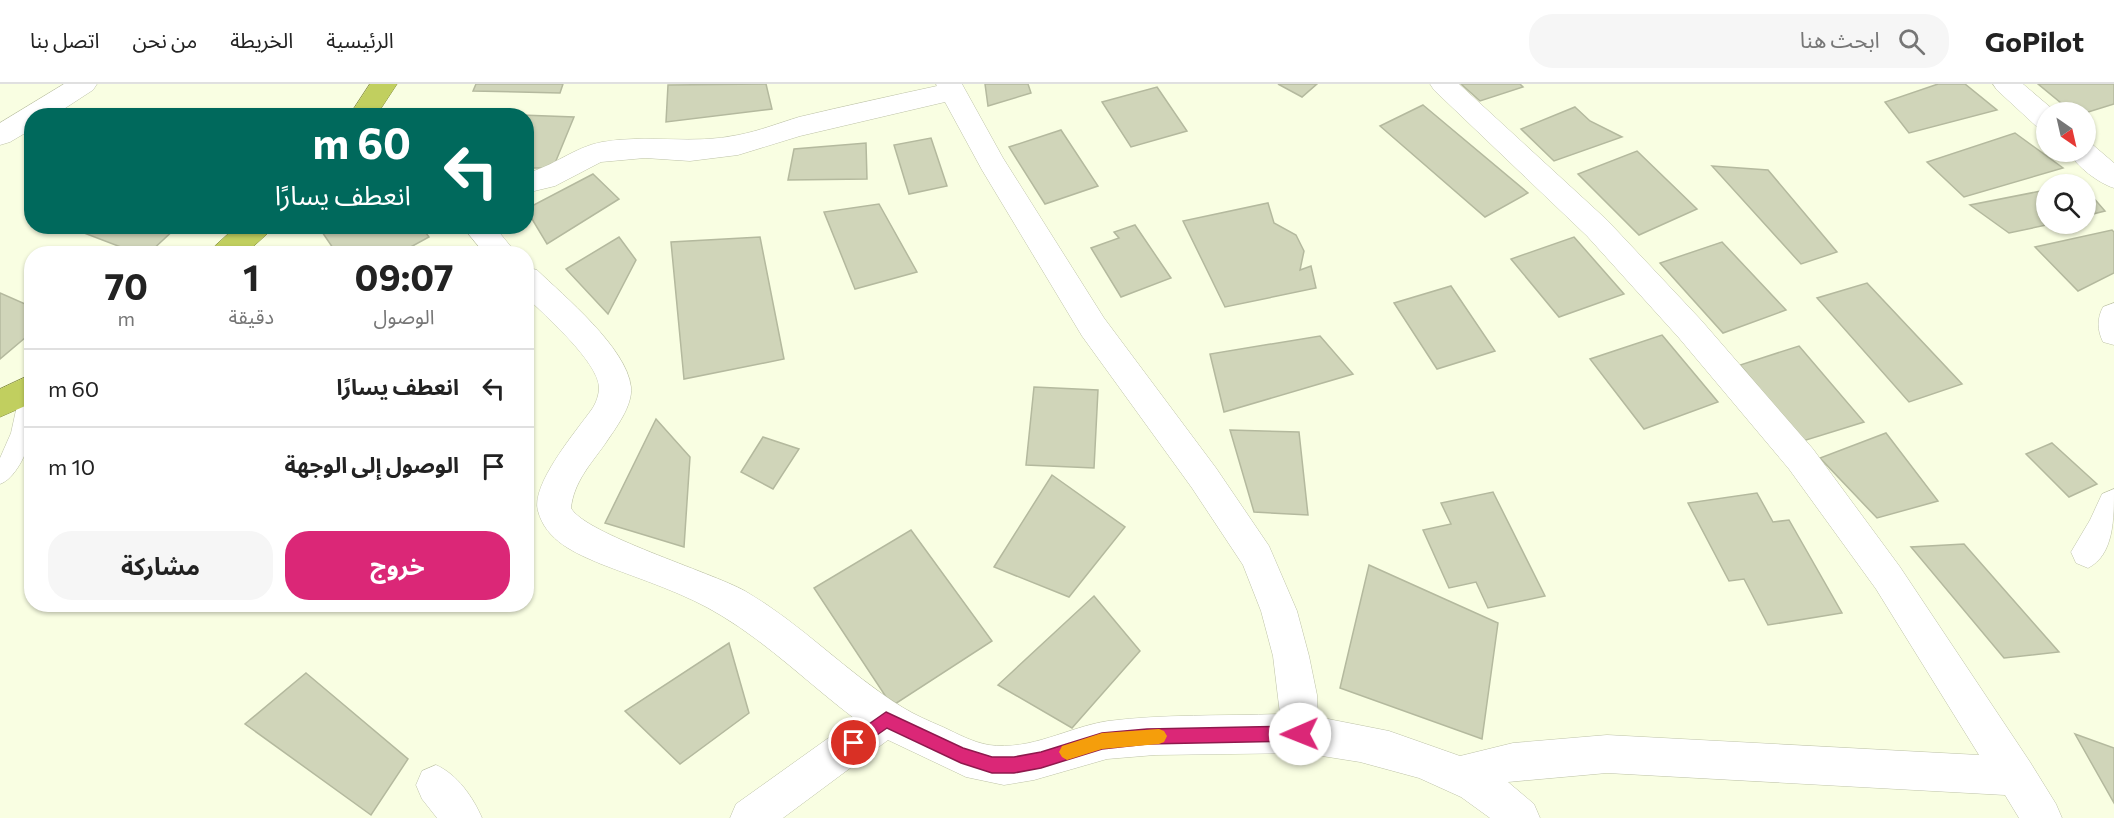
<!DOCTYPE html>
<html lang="ar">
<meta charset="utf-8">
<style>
:root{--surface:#fff;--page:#f6f6f6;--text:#222;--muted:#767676;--line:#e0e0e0;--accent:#db2777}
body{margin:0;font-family:Commissioner,"Noto Sans Arabic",sans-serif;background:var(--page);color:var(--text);direction:rtl;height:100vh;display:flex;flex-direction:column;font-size:22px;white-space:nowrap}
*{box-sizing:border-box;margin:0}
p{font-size:20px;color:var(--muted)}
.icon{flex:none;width:33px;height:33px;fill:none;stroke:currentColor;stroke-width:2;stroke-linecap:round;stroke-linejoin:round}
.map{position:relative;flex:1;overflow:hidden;direction:ltr}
.side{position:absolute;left:24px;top:162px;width:510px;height:366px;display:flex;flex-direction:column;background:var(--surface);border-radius:24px;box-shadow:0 2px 4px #0004;direction:rtl}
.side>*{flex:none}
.hud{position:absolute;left:24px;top:24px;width:510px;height:126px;border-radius:24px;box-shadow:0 2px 4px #0004;direction:rtl;background:#00695c;color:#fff;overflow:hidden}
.needle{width:39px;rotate:146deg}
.controls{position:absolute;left:2036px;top:18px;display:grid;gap:12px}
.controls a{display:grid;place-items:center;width:60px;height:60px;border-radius:50%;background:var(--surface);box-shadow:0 2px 4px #0004;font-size:30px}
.pin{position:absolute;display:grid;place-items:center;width:51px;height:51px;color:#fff;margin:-26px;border:3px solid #fff;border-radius:50%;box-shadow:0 2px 6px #0007}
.me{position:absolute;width:66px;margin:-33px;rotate:269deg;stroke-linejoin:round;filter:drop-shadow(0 0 4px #0008)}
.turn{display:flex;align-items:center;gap:21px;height:126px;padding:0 24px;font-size:27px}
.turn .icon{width:78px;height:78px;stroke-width:2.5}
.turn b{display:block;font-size:42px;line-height:51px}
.eta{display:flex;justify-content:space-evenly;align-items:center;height:102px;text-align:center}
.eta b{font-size:36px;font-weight:700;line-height:42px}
.cta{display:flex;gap:12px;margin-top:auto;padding:12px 24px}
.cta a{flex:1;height:69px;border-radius:24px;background:var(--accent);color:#fff;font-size:24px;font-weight:700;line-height:69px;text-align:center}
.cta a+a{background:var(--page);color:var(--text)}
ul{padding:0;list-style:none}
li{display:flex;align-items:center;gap:18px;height:78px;padding:0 24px;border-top:2px solid var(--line)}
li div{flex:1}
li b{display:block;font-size:22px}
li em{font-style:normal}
header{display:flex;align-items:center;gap:36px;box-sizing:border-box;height:84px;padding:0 30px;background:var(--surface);border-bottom:2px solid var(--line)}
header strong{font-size:28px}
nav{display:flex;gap:33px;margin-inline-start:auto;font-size:21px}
.search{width:420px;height:54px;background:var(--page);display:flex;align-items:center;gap:15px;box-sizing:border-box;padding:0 21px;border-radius:24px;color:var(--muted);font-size:22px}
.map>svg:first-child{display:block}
.building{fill:#d0d5b9;stroke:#b4b99e;stroke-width:1.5}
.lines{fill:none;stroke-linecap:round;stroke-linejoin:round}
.lane-casing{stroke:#bdc2a7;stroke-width:1}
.street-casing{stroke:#bdc2a7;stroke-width:1}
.highway-casing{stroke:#848d41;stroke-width:1}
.lane{fill:#fff;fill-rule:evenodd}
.street{fill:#fff;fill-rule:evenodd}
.highway{fill:#c1cf5f;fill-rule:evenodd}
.route{fill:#db2777;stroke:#8e194d;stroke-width:1.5}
.slow{fill:#f59e0b}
</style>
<header>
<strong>GoPilot</strong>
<div class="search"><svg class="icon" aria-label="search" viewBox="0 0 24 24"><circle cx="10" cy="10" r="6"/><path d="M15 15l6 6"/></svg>ابحث هنا</div>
<nav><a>الرئيسية</a><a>الخريطة</a><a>من نحن</a><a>اتصل بنا</a></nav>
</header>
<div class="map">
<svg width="2114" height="734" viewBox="0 0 2114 734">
<rect width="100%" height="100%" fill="#f9fee2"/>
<g class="building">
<polygon points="476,0 563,0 560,9 473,7"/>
<polygon points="766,0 772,25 666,38 668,1"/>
<polygon points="985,0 1028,0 1031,9 988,22"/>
<polygon points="1278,0 1317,0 1302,13"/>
<polygon points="1461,0 1520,0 1523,3 1480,17"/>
<polygon points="1938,0 1965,0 1997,26 1909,49 1885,18"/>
<polygon points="2038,0 2114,0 2114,20 2085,29 2072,28"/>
<polygon points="1157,3 1187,47 1131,63 1102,18"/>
<polygon points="1423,21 1528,109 1485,133 1380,42"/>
<polygon points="1575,23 1590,37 1622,53 1554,77 1521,45"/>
<polygon points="463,29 574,33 553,84 526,84 526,32 462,32"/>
<polygon points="1061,46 1098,102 1045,120 1009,63"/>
<polygon points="2015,49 2063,84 1964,113 1927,78"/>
<polygon points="931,54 947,102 909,110 894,61"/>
<polygon points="866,59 867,95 788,96 794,65"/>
<polygon points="1637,67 1697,125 1639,151 1578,90"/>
<polygon points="1712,82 1768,86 1837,168 1801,180"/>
<polygon points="593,90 619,115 547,160 526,125"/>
<polygon points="2085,104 2105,127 2085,132"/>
<polygon points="2046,106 2046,140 2051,140 2009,149 1970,121"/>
<polygon points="1268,119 1274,139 1296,151 1304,167 1300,186 1311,182 1316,204 1225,223 1183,137"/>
<polygon points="879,120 917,188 855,205 824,128"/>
<polygon points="1135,141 1171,194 1121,213 1091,164 1119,154 1114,148"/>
<polygon points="91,142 178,142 148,170 139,170 84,149"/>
<polygon points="318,142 421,142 429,153 398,170 337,170"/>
<polygon points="2112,146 2114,148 2114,189 2078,207 2035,163"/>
<polygon points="619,153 636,176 608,230 566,185"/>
<polygon points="760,153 784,275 684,295 671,158"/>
<polygon points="1574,153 1624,210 1559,233 1511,175"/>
<polygon points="1722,158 1786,226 1723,249 1660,179"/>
<polygon points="1867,199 1962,300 1909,318 1817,214"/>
<polygon points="1451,202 1495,267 1437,285 1394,219"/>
<polygon points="0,209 32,223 32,248 0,275"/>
<polygon points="1662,251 1718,318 1644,345 1590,275"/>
<polygon points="1320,252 1353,290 1224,328 1210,270"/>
<polygon points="1799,262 1864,338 1803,357 1740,281"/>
<polygon points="1034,303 1098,306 1094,384 1026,381"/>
<polygon points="656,335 690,373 684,463 605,439"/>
<polygon points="1230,346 1299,348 1308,431 1254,428"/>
<polygon points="1886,349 1938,417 1877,434 1820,374"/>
<polygon points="763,353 799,365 773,405 741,388"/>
<polygon points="2052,359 2097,400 2069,413 2026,370"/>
<polygon points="1052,391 1125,443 1069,513 994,483"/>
<polygon points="1493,408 1545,512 1488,524 1476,498 1449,504 1423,446 1451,440 1441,419"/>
<polygon points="1757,409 1773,438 1789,436 1842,529 1768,541 1744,495 1729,497 1688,419"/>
<polygon points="911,446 992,557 892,622 814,504"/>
<polygon points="1964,460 2059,568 2004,574 1911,463"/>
<polygon points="1369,481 1498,539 1482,655 1340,604"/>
<polygon points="1094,512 1140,567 1072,644 998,601"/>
<polygon points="729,559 749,629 680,680 625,627"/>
<polygon points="306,589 408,675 371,731 245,640"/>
<polygon points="2075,650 2114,664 2114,719"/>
</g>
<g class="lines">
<g class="lane-casing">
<path id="lane" d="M 32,295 C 32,313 35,335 31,353 C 27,369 15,395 0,400 L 0,374 L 11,349 L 21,303 L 24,297 Z"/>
</g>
<g class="street-casing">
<g id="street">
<polygon points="64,0 97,0 93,6 53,32 32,32 32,45 10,58 0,61 0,39"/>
<path d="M 936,0 L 962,0 L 1003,74 L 1104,234 L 1216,384 L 1269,462 L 1297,527 L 1309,572 L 1317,611 L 1318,633 L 1389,647 L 1460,672 L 1513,659 L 1607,651 L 1979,671 L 1876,505 L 1789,385 L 1679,254 L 1587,152 L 1434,6 L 1430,0 L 1459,0 L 1607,136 L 1701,236 L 1813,365 L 1900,483 L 2030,678 L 2056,720 L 2062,734 L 2019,734 L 2005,711 L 1607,689 L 1508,698 L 1534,720 L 1540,734 L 1490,734 L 1461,713 L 1419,694 L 1360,678 L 1303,669 L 1155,671 L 1107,675 L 1034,696 L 1004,701 L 966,693 L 888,656 L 783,734 L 730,734 L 736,720 L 855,635 C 810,601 770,561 722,532 C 685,509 642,496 601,480 C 575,469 546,457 538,427 C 530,401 577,346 592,325 C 596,319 599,311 599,303 C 598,278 545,231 526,213 L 526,183 L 537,186 C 564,212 627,264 631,303 C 633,322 615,345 605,360 C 590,381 574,398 571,424 C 585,450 711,488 745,507 C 802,540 847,589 902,623 C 915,631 929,637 943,643 C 958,650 972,658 989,661 C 1031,667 1068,643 1108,637 C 1164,630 1223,632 1280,630 L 1273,572 L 1261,527 L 1243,481 L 1192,404 L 1082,252 L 982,86 L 945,18 L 800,52 L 738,71 L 690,77 L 645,74 L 601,78 L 555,102 L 526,109 L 526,89 C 553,83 574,63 602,58 C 647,50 693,61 738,51 C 759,47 779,39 799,33 C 845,22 891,12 937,2 Z"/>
<polygon points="1993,0 2023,0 2056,28 2046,28 2046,44 2036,42 1997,6"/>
<path d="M 2085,59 L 2093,61 L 2114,79 L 2114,104 C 2098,99 2076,82 2069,68 L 2085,68 Z"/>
<polygon points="462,142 494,142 517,170 485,170"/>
<path d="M 2114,219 L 2114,261 L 2103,258 C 2097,246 2097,234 2103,223 Z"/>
<path d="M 2114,405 C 2114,435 2114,471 2088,484 L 2076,479 L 2071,468 L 2090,436 L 2102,410 Z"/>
<path d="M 436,681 C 457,690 473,713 482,734 L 437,734 L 422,715 L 416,701 L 422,687 Z"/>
</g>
</g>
<g class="highway-casing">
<g id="highway">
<polygon points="370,0 397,0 376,32 349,32"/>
<polygon points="237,142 271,142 267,150 245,170 211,170 215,162"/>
<polygon points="32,290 32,319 0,333 0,305"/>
</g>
</g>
<use href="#lane" class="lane"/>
<use href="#street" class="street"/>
<use href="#highway" class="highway"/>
</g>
<polygon class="route" points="886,628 963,664 992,673 1014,673 1041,668 1102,649 1147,645 1300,642 1305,644 1307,650 1305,655 1300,657 1147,660 1102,665 1041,684 1014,689 992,689 961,679 887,644 854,667 849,665 846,659 849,654"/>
<polygon class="slow" points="1159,645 1164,647 1167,652 1164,658 1159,660 1102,665 1067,676 1062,673 1059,668 1062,662 1102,649"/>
</svg>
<div class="controls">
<a><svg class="needle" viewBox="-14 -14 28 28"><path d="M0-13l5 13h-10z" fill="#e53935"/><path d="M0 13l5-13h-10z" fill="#767676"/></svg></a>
<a><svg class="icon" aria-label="search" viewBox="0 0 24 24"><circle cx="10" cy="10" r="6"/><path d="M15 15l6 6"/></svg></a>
</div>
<div class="pin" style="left:854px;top:659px;background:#d93025"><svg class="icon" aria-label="arrive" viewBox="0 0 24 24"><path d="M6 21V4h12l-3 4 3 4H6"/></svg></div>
<svg class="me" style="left:1300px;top:650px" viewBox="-20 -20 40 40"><circle r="19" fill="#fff"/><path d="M0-13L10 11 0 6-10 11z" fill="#db2777"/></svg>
<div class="hud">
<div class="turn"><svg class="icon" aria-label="left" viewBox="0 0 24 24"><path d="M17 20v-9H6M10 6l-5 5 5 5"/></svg><div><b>60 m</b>انعطف يسارًا</div></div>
</div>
<section class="side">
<div class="eta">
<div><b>09:07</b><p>الوصول</p></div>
<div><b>1</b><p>دقيقة</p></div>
<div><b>70</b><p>m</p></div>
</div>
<ul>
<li><svg class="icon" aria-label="left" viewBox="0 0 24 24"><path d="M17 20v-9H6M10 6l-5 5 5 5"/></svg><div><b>انعطف يسارًا</b></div><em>60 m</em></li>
<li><svg class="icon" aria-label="arrive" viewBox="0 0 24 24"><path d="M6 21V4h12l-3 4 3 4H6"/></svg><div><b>الوصول إلى الوجهة</b></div><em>10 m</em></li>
</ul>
<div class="cta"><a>خروج</a><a>مشاركة</a></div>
</section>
</div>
